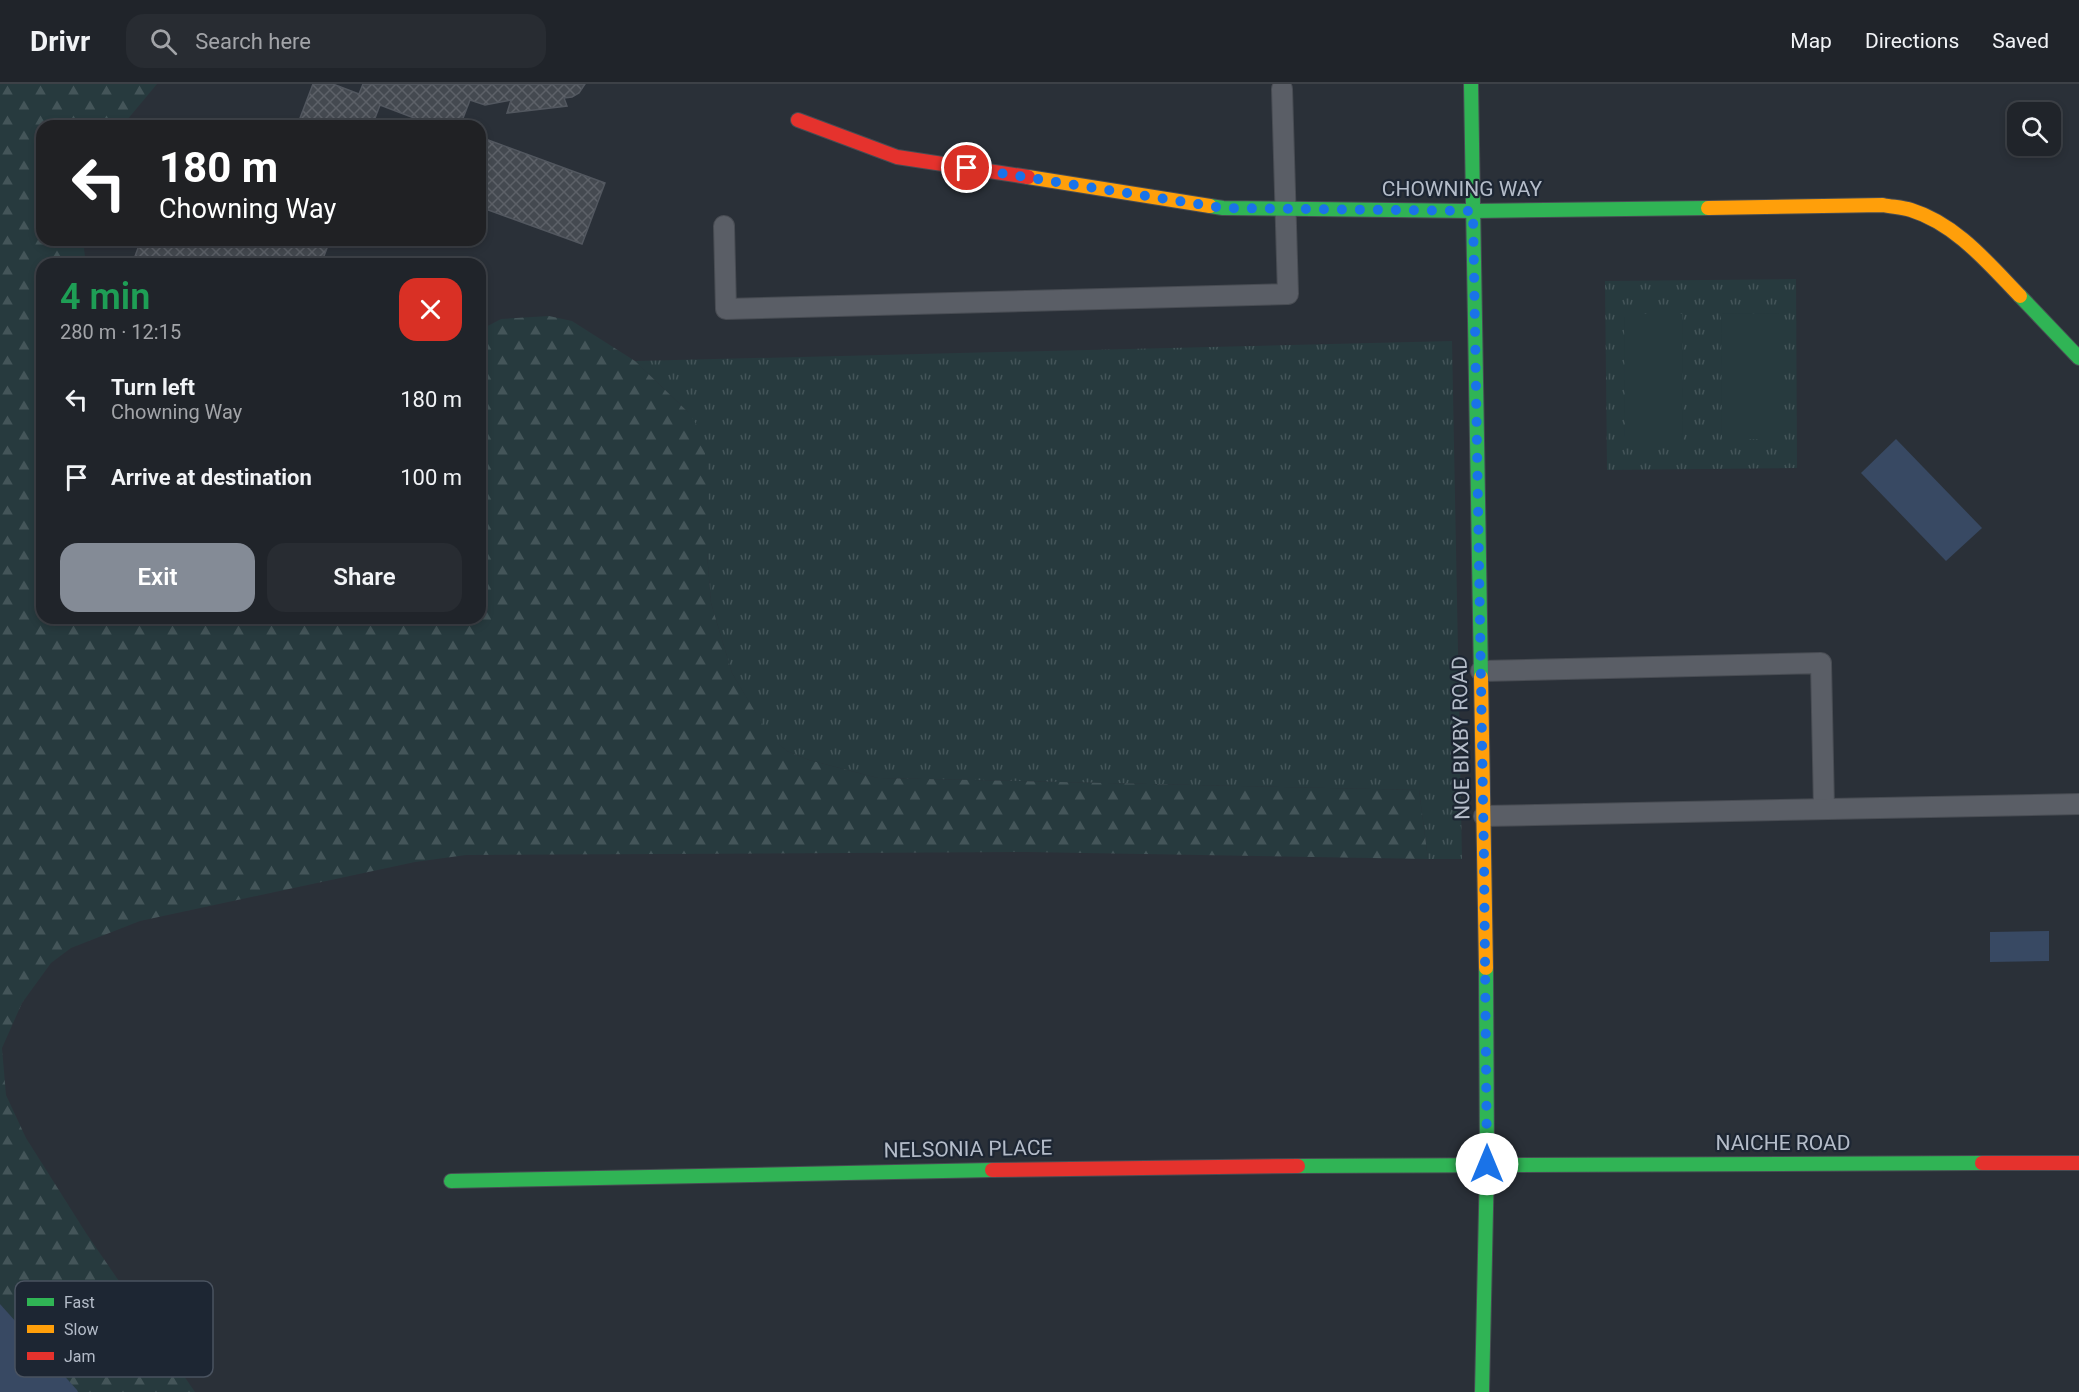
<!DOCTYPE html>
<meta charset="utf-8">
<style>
:root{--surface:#20242a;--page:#282c32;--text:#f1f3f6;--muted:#a2a4a8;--line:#3d4147;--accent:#848b96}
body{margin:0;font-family:Roboto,sans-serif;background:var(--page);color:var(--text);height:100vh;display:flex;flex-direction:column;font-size:22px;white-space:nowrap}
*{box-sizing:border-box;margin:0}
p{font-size:20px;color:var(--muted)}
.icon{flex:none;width:33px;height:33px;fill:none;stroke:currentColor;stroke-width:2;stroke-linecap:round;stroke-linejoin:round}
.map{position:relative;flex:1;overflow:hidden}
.details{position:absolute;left:36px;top:174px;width:450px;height:366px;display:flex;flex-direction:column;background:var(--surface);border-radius:18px;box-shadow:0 3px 9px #0003,0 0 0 2px var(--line)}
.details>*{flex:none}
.guide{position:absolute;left:36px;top:36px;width:450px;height:126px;border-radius:18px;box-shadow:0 3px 9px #0003,0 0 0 2px var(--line);background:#202124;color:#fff;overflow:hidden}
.controls{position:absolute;left:2007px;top:18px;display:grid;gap:12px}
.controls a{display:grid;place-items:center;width:54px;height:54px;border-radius:12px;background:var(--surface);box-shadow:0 3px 9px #0003,0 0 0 2px var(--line);font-size:30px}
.pin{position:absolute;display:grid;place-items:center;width:51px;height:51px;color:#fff;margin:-26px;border:3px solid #fff;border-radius:50%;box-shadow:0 2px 6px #0007}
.me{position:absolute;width:66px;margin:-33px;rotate:0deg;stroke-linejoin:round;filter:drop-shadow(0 0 4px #0008)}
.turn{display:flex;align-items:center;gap:21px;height:126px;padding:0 24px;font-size:27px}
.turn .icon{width:78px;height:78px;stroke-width:2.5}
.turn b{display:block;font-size:42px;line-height:51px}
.round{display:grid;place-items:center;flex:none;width:63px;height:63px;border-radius:18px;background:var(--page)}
.head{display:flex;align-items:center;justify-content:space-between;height:102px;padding:0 24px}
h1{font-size:36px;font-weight:600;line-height:45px;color:#1e9e55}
.button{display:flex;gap:12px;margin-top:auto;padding:12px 24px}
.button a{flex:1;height:69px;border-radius:18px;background:var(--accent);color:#fff;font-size:24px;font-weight:600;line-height:69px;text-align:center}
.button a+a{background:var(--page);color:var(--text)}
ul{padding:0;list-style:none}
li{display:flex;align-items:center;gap:18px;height:78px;padding:0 24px}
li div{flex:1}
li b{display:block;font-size:22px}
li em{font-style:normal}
header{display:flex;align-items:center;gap:36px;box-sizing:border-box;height:84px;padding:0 30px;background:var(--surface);border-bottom:2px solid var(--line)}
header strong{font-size:28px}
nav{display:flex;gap:33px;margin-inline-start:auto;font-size:21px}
.search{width:420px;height:54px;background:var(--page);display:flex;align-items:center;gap:15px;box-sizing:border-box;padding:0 21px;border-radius:18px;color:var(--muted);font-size:22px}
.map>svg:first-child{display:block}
.grass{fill:url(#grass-tufts)}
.forest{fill:url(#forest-firs)}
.pitch{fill:#273a3e}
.water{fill:#384963}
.building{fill:url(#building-cross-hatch);stroke:#52575f;stroke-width:1.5}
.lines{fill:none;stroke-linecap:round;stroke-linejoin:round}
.lane-casing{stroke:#484c53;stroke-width:22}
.fast-casing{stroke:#484c53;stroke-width:16}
.slow-casing{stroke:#484c53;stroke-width:16}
.jam-casing{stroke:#484c53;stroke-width:16}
.lane{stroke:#5a5e66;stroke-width:20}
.fast{stroke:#30b455;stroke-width:14}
.slow{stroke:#ff9f0a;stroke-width:14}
.jam{stroke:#e5322d;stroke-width:14}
.route{stroke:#1a73e8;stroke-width:10;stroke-dasharray:0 18}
.labels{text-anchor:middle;stroke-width:4.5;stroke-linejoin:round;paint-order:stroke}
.street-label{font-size:21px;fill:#b4bcc9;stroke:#1d2633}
.key{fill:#1d2633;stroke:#4a5360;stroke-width:1.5}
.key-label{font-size:16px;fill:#b4bcc9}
</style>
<header>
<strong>Drivr</strong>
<div class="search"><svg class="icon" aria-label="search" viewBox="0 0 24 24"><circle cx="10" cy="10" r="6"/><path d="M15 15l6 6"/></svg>Search here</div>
<nav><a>Map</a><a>Directions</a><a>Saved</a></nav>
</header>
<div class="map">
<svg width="2079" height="1308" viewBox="0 0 2079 1308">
<defs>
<pattern id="grass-tufts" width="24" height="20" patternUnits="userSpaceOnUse" patternTransform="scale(1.5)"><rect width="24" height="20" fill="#273a3e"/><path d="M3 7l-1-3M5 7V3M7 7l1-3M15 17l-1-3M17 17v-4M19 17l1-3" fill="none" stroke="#445559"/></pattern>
<pattern id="forest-firs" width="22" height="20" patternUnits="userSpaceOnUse" patternTransform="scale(1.5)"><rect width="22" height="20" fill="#273a3e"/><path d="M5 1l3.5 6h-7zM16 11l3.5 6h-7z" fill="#445559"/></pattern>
<pattern id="building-cross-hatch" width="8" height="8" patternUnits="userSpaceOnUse" patternTransform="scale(1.5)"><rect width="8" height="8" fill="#444950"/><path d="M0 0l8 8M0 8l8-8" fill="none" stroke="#5d6168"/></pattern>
</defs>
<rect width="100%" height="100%" fill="#2a3038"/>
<g class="grass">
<polygon points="1796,195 1797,384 1607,386 1605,197"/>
<polygon points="1452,257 1462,775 1428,775 1419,706 878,694 809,676 787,667 769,652 732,589 711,519 707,469 688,328 635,277"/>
</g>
<polygon class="forest" points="0,0 157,0 122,42 42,42 42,156 86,156 84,165 86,180 42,180 42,534 480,534 480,246 501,235 549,232 572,237 635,277 688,328 702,349 709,397 707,469 711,519 732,589 769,651 787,667 809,676 878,694 1419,706 1428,775 1027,768 466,771 415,778 140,837 71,864 51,879 22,919 2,964 6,1011 26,1054 86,1149 195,1308 78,1308 0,1220"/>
<g class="pitch">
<polygon points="1779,229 1779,355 1722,355 1721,230"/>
<polygon points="1624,230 1682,230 1683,356 1625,356"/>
</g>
<g class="water">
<polygon points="1896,355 1982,444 1946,477 1861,389"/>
<polygon points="2049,847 2049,877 1990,878 1990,848"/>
<polygon points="0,1220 77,1306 78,1308 0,1308"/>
</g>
<g class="building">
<polygon points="313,0 333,0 359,10 363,0 585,0 579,9 572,13 564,14 567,22 507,29 511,16 485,21 470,16 460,42 435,42 380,21 372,42 297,42"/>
<polygon points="480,53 605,99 582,160 480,123"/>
<polygon points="141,156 330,156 321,180 147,180 134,175"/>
</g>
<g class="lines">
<g class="lane-casing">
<g id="lane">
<polyline points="724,142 726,225 1288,210 1282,5"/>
<polyline points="1481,587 1821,579 1824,725"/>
<polyline points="1484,732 2079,720"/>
</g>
</g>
<g class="fast-casing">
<g id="fast">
<polyline points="1471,0 1481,593"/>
<polyline points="1210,122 1223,124 1473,127 1708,124"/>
<polyline points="2020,212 2079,274"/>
<polyline points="1298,1082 1982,1079"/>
<polyline points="451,1097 992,1086"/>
<polyline points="1482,1308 1487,1080 1486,884"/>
</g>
</g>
<g class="slow-casing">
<g id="slow">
<polyline points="1028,93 1210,122"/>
<path d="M 1708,124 L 1883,121 C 1892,123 1902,123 1911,126 C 1956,140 1988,179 2020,212"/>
<polyline points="1481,593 1486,884"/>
</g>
</g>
<g class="jam-casing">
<g id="jam">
<polyline points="798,36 897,73 1028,93"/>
<polyline points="1982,1079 2079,1079"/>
<polyline points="992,1086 1298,1082"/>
</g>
</g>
<use href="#lane" class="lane"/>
<use href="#fast" class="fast"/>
<use href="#slow" class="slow"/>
<use href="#jam" class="jam"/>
</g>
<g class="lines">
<polyline class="route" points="967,84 1223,124 1473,127 1484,775 1487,1080"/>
</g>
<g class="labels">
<g class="street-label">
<text x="1462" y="112">CHOWNING WAY</text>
<text transform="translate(1461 654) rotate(-91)" y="7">NOE BIXBY ROAD</text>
<text x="1783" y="1066">NAICHE ROAD</text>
<text transform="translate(968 1065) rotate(-1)" y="7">NELSONIA PLACE</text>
</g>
</g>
<rect x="15" y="1197" width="198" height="96" rx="9" class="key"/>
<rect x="27" y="1214" width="27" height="8" fill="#30b455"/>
<rect x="27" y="1241" width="27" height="8" fill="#ff9f0a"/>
<rect x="27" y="1268" width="27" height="8" fill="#e5322d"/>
<g class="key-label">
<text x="64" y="1224">Fast</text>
<text x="64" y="1251">Slow</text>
<text x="64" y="1278">Jam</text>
</g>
</svg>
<div class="controls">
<a><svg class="icon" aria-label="search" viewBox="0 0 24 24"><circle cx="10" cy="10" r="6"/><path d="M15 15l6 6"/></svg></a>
</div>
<div class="pin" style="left:967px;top:84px;background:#d93025"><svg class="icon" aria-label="arrive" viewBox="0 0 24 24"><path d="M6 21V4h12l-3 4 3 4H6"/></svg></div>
<svg class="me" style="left:1487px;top:1080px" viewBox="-20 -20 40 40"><circle r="19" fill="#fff"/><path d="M0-13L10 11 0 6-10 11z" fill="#1a73e8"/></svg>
<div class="guide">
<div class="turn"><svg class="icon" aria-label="left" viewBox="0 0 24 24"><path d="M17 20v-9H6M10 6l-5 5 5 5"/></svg><div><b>180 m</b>Chowning Way</div></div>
</div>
<section class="details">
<div class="head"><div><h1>4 min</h1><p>280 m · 12:15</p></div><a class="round" style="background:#d93025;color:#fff"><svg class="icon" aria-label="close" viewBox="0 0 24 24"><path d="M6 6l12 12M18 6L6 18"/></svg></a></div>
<ul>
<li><svg class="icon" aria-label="left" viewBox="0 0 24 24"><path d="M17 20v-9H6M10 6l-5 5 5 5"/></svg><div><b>Turn left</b><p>Chowning Way</p></div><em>180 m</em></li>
<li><svg class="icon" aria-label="arrive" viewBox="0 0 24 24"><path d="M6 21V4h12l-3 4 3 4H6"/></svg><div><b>Arrive at destination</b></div><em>100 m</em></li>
</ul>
<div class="button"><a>Exit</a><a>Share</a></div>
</section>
</div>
